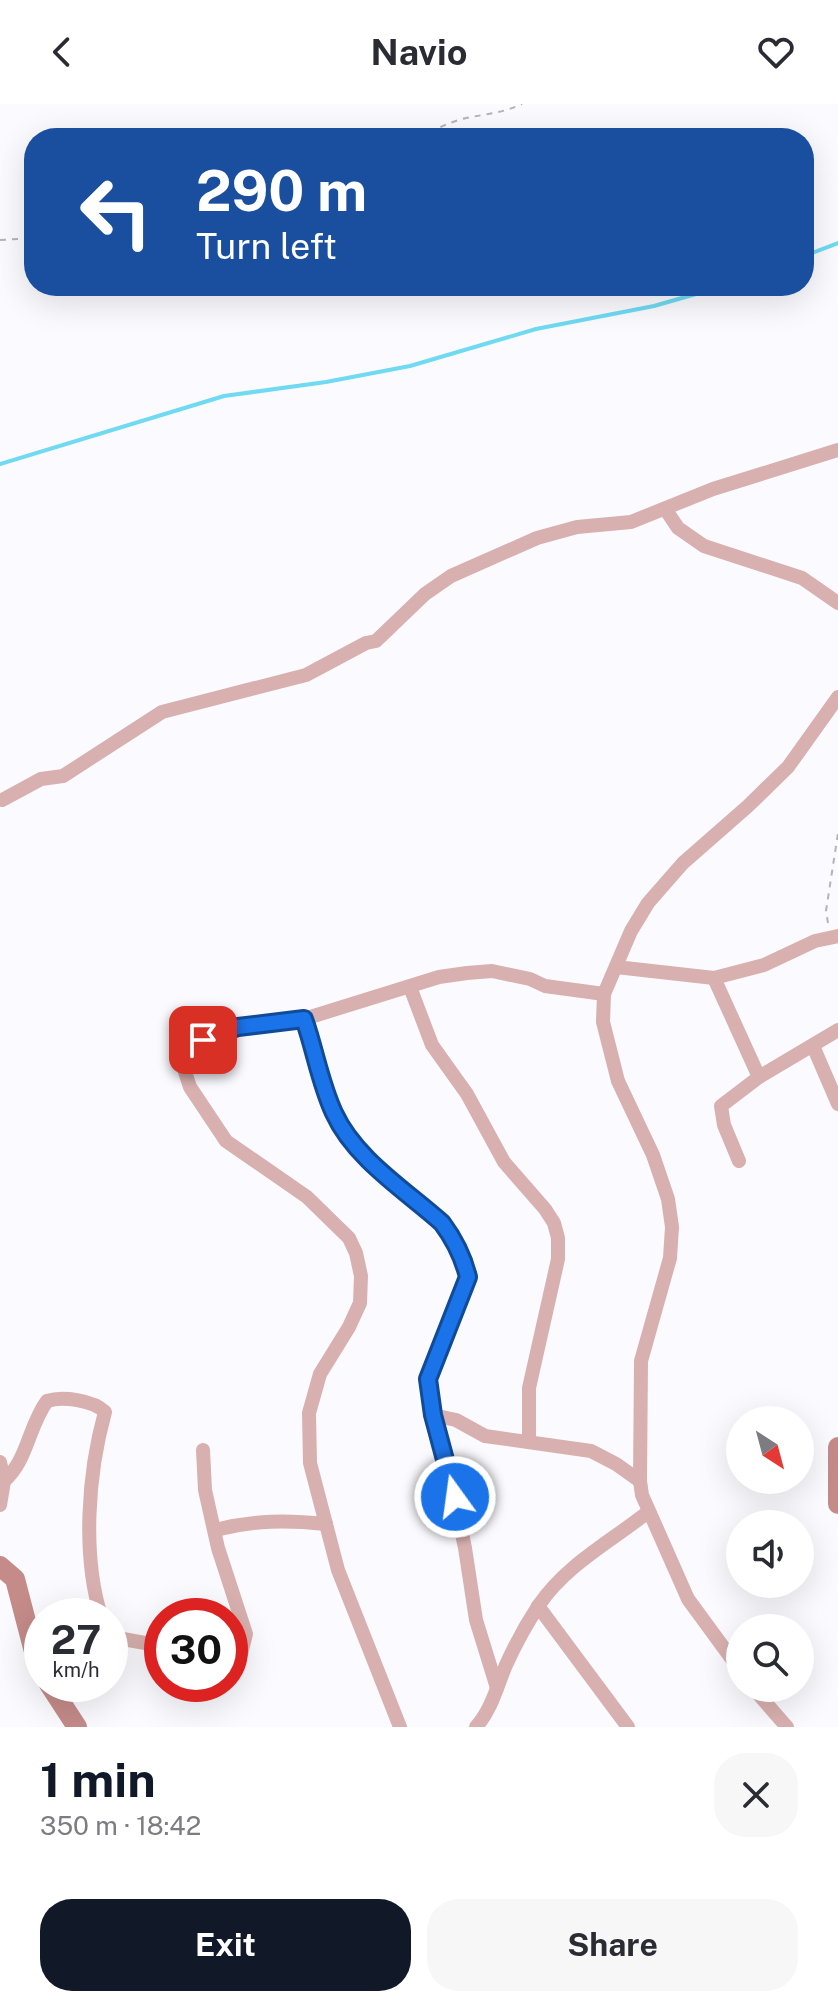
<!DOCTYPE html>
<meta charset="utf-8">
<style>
:root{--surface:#fff;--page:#f7f7f7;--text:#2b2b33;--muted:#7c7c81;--accent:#111827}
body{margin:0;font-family:"Public Sans",sans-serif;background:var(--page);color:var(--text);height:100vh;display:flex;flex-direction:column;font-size:30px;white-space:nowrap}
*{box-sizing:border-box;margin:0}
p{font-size:26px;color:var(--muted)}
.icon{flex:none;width:44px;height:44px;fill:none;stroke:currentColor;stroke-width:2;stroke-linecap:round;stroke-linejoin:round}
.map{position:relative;height:1623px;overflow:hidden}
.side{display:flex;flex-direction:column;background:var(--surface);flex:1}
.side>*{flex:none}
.banner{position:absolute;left:24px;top:24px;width:790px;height:168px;border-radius:32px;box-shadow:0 8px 32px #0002;background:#1a4fa0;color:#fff;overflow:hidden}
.needle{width:52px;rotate:144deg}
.fabs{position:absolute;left:726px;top:1302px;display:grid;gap:16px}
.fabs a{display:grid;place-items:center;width:88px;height:88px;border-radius:50%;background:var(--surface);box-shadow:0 8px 32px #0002;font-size:40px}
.speed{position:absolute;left:24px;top:1494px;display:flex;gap:16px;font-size:40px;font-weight:700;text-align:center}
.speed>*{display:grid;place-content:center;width:104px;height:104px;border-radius:50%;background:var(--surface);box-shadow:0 8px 32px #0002;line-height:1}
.speed small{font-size:20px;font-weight:400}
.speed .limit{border:12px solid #d22;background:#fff;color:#111}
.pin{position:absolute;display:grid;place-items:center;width:68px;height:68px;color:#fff;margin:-34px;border-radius:16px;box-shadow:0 4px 12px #0006}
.me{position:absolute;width:88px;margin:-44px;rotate:346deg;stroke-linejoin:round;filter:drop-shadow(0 0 6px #0008)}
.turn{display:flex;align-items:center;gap:28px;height:168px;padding:0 40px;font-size:36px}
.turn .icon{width:104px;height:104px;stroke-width:2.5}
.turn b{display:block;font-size:56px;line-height:68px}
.round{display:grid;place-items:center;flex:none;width:84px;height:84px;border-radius:32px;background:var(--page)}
.overview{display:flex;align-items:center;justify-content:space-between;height:136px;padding:0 40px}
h1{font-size:48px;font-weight:700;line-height:60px;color:var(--accent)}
.button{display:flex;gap:16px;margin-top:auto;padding:16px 40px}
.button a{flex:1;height:92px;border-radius:32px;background:var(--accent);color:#fff;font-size:32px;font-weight:700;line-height:92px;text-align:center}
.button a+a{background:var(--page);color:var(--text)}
header{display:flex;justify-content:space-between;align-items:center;height:104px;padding:0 40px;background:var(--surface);font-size:36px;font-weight:700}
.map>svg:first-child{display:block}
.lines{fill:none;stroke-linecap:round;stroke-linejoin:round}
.stream{stroke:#6fdaf2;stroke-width:4}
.path{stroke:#b4b4b7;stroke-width:2;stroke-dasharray:6 6;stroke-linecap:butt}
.minor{stroke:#d8b0af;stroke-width:14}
.secondary{stroke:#c48b89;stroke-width:20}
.route-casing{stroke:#114b97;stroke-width:20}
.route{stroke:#1a73e8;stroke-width:14}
</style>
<header><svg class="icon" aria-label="back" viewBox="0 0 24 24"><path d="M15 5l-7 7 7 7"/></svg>Navio<svg class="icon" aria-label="heart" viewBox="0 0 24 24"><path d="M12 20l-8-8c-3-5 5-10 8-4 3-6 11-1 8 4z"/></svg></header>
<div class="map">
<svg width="838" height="1623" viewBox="0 0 838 1623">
<rect width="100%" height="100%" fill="#fbfbff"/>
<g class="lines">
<g class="stream">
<polyline points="804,152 838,139"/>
<polyline points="0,360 224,292 326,278 410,262 536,225 654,202 724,182"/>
</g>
<g class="path">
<path d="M 419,34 C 434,26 449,18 466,14 C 486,10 503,9 522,0"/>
<polyline points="0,136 34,134"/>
<polyline points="828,819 826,807 838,729"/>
</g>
<g class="minor">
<polyline points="666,406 678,424 704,442 802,474 838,499"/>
<polyline points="2,696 41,675 63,672 162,608 306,571 366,539 376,537 425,490 451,472 537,434 577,423 631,418 713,385 838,346"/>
<polyline points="616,863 714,874 764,861 815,837 838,832"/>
<polyline points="714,874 759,973"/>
<polyline points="410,883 432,941 467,990 504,1058 545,1105 554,1119 558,1134 558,1155 529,1284 529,1337"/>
<path d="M 304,915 C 316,949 321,989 340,1020 C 351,1037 365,1053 380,1066 C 412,1095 478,1135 464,1186 L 428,1275 L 433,1311 L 449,1368 L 465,1444 L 476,1516 L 497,1584"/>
<polyline points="813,942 838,1000"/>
<polyline points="739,1057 724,1021 721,1002 759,973 838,926"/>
<polyline points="433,1311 456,1316 485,1332 591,1347 616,1360 640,1377"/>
<polyline points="203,1346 205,1386 218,1444 246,1530 241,1550 230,1558"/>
<polyline points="0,1358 4,1377 0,1401"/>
<path d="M 4,1377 C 28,1356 28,1323 47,1297 C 62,1292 93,1296 105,1308 C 88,1369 82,1451 101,1512"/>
<path d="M 215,1426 C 254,1416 287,1416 326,1420"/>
<polyline points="538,1502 628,1623"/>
<polyline points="110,1531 112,1533 145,1539 162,1547"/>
<polyline points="740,1566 688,1495 642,1391 640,1377 641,1257 670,1154 672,1123 668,1095 653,1051 618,977 603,918 604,890 631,827 648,799 683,759 748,702 788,663 838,593"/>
<polyline points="753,1584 787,1623"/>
<polyline points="400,1623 338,1466 310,1359 309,1309 320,1270 349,1223 360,1199 361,1172 356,1149 349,1134 307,1093 226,1037 190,983 182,959 183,953 193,942 222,927 304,915 439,873 467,869 492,867 530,875 545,882 604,890"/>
<path d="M 476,1623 C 492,1605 497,1582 506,1561 C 515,1541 527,1519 539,1501 C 566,1461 610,1438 648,1408"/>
</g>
<g class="secondary">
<polyline points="838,1343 838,1400"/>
<polyline points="0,1462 15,1475 33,1544 42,1565"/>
<polyline points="49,1580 77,1623"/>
</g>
</g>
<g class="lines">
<g class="route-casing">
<path id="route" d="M 203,936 L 238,923 L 304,915 C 315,946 320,979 334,1009 C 355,1055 405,1086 442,1119 C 454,1135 463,1153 468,1173 L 428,1275 L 433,1311 L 455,1393"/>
</g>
<use href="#route" class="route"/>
</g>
</svg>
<div class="fabs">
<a><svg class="needle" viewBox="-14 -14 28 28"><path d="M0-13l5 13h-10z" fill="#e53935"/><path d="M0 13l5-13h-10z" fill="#7c7c81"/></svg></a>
<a><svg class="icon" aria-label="sound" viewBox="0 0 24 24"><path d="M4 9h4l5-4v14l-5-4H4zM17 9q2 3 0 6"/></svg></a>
<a><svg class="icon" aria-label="search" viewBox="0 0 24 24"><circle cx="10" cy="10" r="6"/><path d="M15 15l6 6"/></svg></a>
</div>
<div class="speed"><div>27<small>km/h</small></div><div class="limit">30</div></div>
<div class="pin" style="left:203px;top:936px;background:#d93025"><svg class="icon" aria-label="arrive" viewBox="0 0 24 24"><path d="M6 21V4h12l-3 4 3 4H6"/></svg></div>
<svg class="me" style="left:455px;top:1393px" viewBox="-20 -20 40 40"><circle r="17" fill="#1a73e8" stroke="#fff" stroke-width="3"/><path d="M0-11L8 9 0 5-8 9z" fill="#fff"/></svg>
<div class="banner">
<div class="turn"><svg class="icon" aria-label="left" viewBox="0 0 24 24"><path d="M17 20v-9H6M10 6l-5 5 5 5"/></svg><div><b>290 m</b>Turn left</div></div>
</div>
</div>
<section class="side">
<div class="overview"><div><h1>1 min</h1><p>350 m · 18:42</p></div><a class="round"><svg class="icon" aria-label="close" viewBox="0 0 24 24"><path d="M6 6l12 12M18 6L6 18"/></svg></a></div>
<div class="button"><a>Exit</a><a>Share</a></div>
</section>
